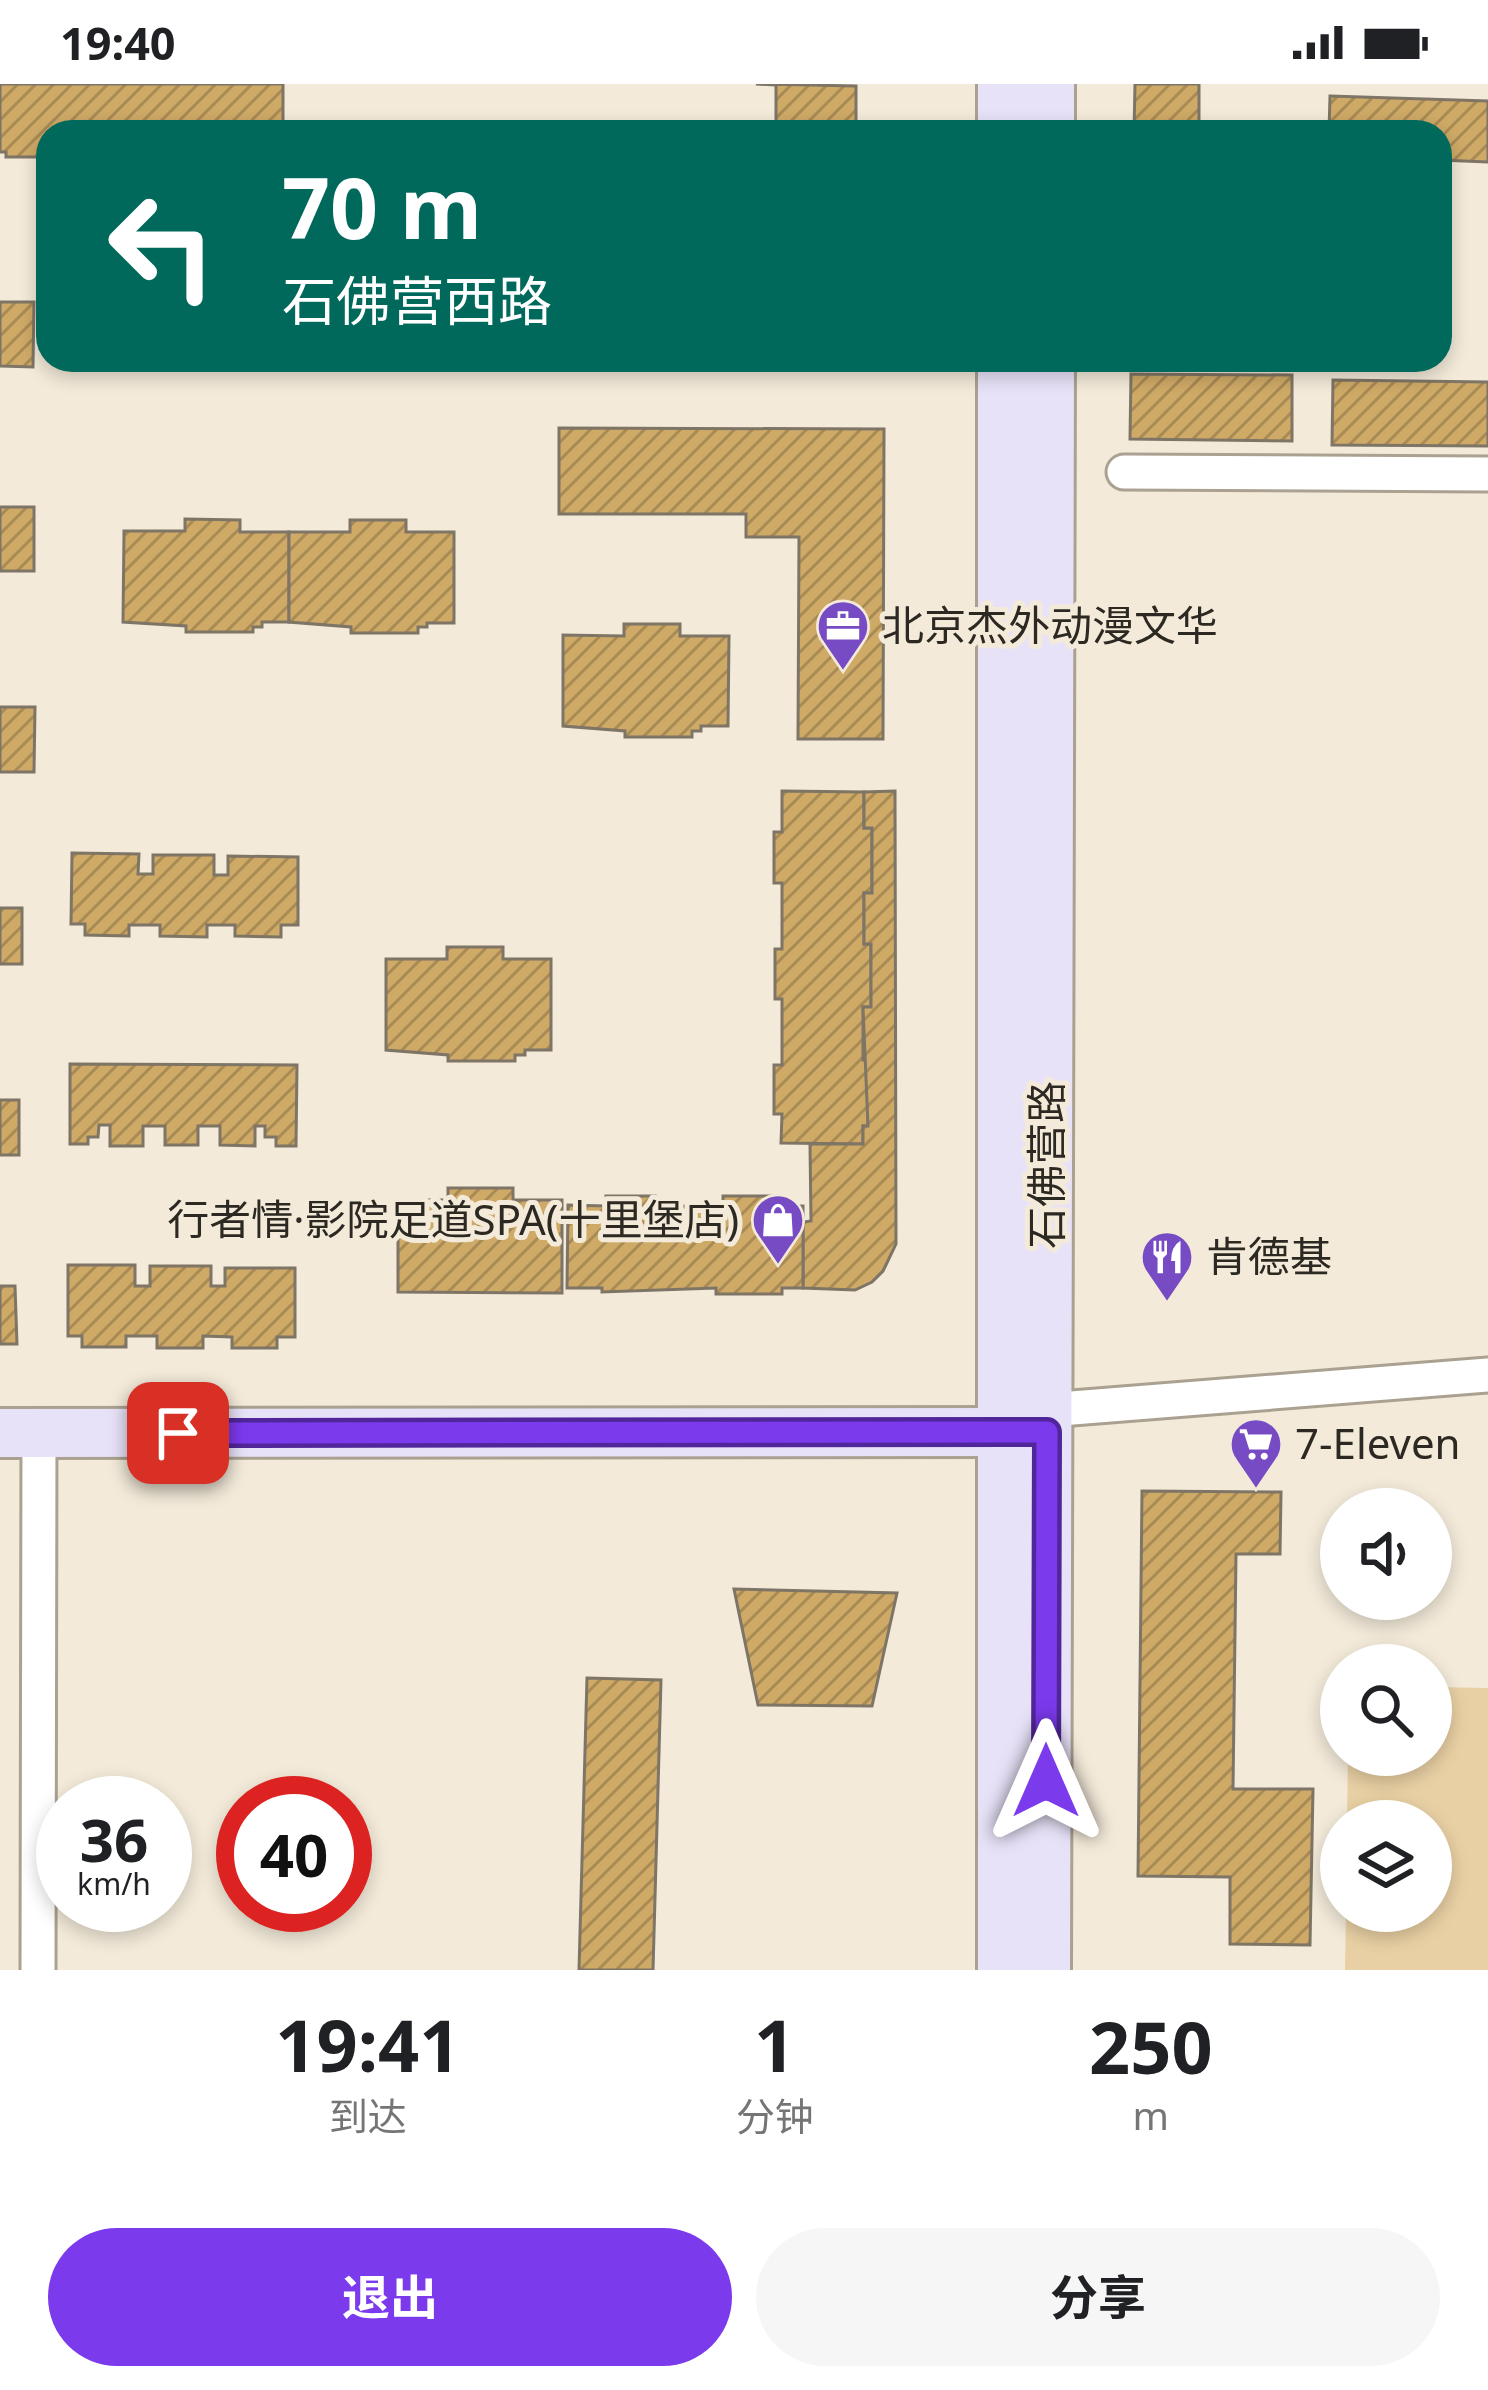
<!DOCTYPE html>
<html lang="zh">
<meta charset="utf-8">
<style>
:root{--surface:#fff;--page:#f6f6f6;--text:#202124;--muted:#757577;--accent:#7c3aed}
body{margin:0;font-family:"Noto Sans","Noto Sans SC",sans-serif;background:var(--page);color:var(--text);height:100vh;display:flex;flex-direction:column;font-size:45px;white-space:nowrap}
*{box-sizing:border-box;margin:0}
p{font-size:39px;color:var(--muted)}
.icon{flex:none;width:66px;height:66px;fill:none;stroke:currentColor;stroke-width:2;stroke-linecap:round;stroke-linejoin:round}
.map{position:relative;height:1886px;overflow:hidden}
.panel{display:flex;flex-direction:column;background:var(--surface);flex:1}
.panel>*{flex:none}
.guide{position:absolute;left:36px;top:36px;width:1416px;height:252px;border-radius:36px;box-shadow:0 6px 18px #0003;background:#00695c;color:#fff;overflow:hidden}
.fabs{position:absolute;left:1320px;top:1404px;display:grid;gap:24px}
.fabs a{display:grid;place-items:center;width:132px;height:132px;border-radius:50%;background:var(--surface);box-shadow:0 6px 18px #0003;font-size:60px}
.speed{position:absolute;left:36px;top:1692px;display:flex;gap:24px;font-size:60px;font-weight:700;text-align:center}
.speed>*{display:grid;place-content:center;width:156px;height:156px;border-radius:50%;background:var(--surface);box-shadow:0 6px 18px #0003;line-height:1}
.speed small{font-size:30px;font-weight:400}
.speed .limit{border:18px solid #d22;background:#fff;color:#111}
.pin{position:absolute;display:grid;place-items:center;width:102px;height:102px;color:#fff;margin:-51px;border-radius:24px;box-shadow:0 6px 18px #0006}
.me{position:absolute;width:132px;margin:-66px;rotate:0deg;stroke-linejoin:round;filter:drop-shadow(0 0 9px #0008)}
.turn{display:flex;align-items:center;gap:42px;height:252px;padding:0 48px;font-size:54px}
.turn .icon{width:156px;height:156px;stroke-width:2.5}
.turn b{display:block;font-size:84px;line-height:102px}
.eta{display:flex;justify-content:space-evenly;align-items:center;height:204px;text-align:center}
.eta b{font-size:72px;font-weight:700;line-height:84px}
.primary-button{display:flex;gap:24px;margin-top:auto;padding:24px 48px}
.primary-button a{flex:1;height:138px;border-radius:72px;background:var(--accent);color:#fff;font-size:48px;font-weight:700;line-height:138px;text-align:center}
.primary-button a+a{background:var(--page);color:var(--text)}
.status{display:flex;justify-content:space-between;align-items:center;height:84px;padding:0 60px;background:var(--surface);direction:ltr}
.status svg{height:33px;fill:currentColor}
.map>svg:first-child{display:block}
.park{fill:#e9d0a4}
.building{fill:url(#building-hatch);stroke:#7e7566;stroke-width:3}
.lines{fill:none;stroke-linecap:round;stroke-linejoin:round}
.street-casing{stroke:#aaa191;stroke-width:39}
.secondary-casing{stroke:#aaa191;stroke-width:54}
.street{stroke:#fff;stroke-width:33}
.secondary{stroke:#e8e2f8;stroke-width:48}
.route-casing{stroke:#51269a;stroke-width:30}
.route{stroke:#7c3aed;stroke-width:21}
.labels{text-anchor:middle;stroke-width:10;stroke-linejoin:round;paint-order:stroke}
.poi-label{font-size:42px;fill:#2c2822;stroke:#f3ead9;text-anchor:start}
.street-label{font-size:42px;fill:#2c2822;stroke:#f3ead9}
</style>
<div class="status"><b>19:40</b><svg viewBox="0 0 49 12"><path d="M0 12V9h3v3zM5 12V6h3v6zM10 12V3h3v9zM15 12V0h3v12zM26 1h20v11H26zM47 4h2v5h-2z"/></svg></div>
<div class="map">
<svg width="1488" height="1886" viewBox="0 0 1488 1886">
<defs>
<pattern id="building-hatch" width="6" height="6" patternUnits="userSpaceOnUse" patternTransform="scale(3)"><rect width="6" height="6" fill="#cfaa67"/><path d="M-1 1l2-2M0 6l6-6M5 7l2-2" fill="none" stroke="#a88a54"/></pattern>
</defs>
<rect width="100%" height="100%" fill="#f3ead9"/>
<polygon class="park" points="1431,1603 1488,1604 1488,1886 1345,1886 1346,1827 1431,1827 1431,1737 1347,1737 1348,1671 1431,1671"/>
<g class="building">
<polygon points="0,0 283,0 283,48 48,48 48,73 6,73 6,68 0,68"/>
<polygon points="756,0 856,2 856,48 776,48 776,1"/>
<polygon points="1135,0 1199,0 1199,48 1134,48"/>
<polygon points="1330,12 1488,17 1488,78 1440,76 1440,48 1329,48"/>
<polygon points="0,218 34,218 33,283 0,282"/>
<polygon points="1131,290 1292,291 1292,357 1130,355"/>
<polygon points="1333,296 1488,298 1488,362 1332,361"/>
<polygon points="559,344 884,345 883,655 798,655 799,453 746,453 746,430 559,430"/>
<rect x="0" y="423" width="34" height="64"/>
<polygon points="185,435 240,436 240,448 289,448 289,538 262,538 262,543 253,543 253,548 186,548 186,542 123,538 124,447 185,447"/>
<polygon points="350,436 406,436 406,448 454,448 454,539 427,539 427,543 418,543 418,549 351,549 351,543 289,538 289,448 350,448"/>
<polygon points="624,540 680,540 680,552 729,552 728,642 701,642 701,647 692,647 692,653 625,653 625,647 563,642 563,551 624,552"/>
<polygon points="0,623 35,623 34,688 0,688"/>
<polygon points="782,707 864,708 864,744 872,744 872,809 864,809 864,860 871,860 871,923 863,923 863,976 868,976 868,1042 863,1042 863,1060 781,1059 782,1030 774,1030 774,981 782,981 782,915 775,915 775,865 782,865 782,799 774,799 774,748 782,748"/>
<polygon points="895,707 896,1160 883,1187 872,1198 855,1206 803,1204 803,1138 811,1137 810,1060 863,1060 863,1042 868,1042 863,923 871,923 871,860 864,860 864,809 872,809 872,744 864,744 864,708"/>
<polygon points="72,769 139,770 138,790 153,790 153,771 214,771 214,791 228,791 228,772 298,773 298,841 281,841 281,853 235,852 235,841 207,841 207,853 160,852 160,841 129,841 129,852 85,851 85,840 71,840"/>
<rect x="0" y="824" width="22" height="56"/>
<polygon points="447,863 503,863 503,875 551,875 551,966 525,966 525,971 515,971 515,977 448,977 448,971 386,966 386,875 447,875"/>
<polygon points="70,980 297,981 296,1062 276,1062 276,1053 265,1053 265,1042 255,1042 255,1062 220,1061 220,1042 198,1042 198,1061 165,1061 165,1042 143,1042 143,1062 110,1062 110,1041 99,1041 98,1053 88,1053 88,1060 70,1060"/>
<rect x="0" y="1016" width="19" height="55"/>
<polygon points="448,1104 513,1104 513,1116 562,1116 562,1209 398,1208 398,1116 448,1116"/>
<polygon points="606,1112 655,1112 655,1122 723,1122 723,1112 773,1112 773,1122 803,1122 803,1204 782,1204 782,1210 716,1210 716,1204 602,1208 602,1204 567,1204 568,1121 606,1122"/>
<polygon points="68,1181 135,1181 135,1202 150,1202 150,1182 211,1182 211,1202 225,1202 225,1184 295,1184 295,1253 277,1253 277,1264 232,1264 232,1253 203,1252 203,1264 157,1264 157,1252 126,1252 126,1263 82,1263 82,1252 68,1252"/>
<polygon points="0,1202 15,1202 17,1260 0,1260"/>
<polygon points="1142,1407 1281,1408 1280,1470 1236,1470 1233,1705 1313,1705 1310,1861 1230,1860 1230,1793 1138,1792"/>
<polygon points="734,1505 897,1509 872,1622 758,1621"/>
<polygon points="587,1594 661,1596 653,1886 579,1886"/>
</g>
<g class="lines">
<g class="street-casing">
<g id="street">
<polyline points="1124,388 1488,390"/>
<polyline points="1047,1326 1488,1291"/>
<polyline points="38,1886 39,1349"/>
</g>
</g>
<g class="secondary-casing">
<g id="secondary">
<polyline points="1002,0 1002,48"/>
<polyline points="1050,48 1050,0"/>
<polyline points="0,1349 1030,1348"/>
<polyline points="1002,1886 1002,276"/>
<polyline points="1046,1886 1050,276"/>
</g>
</g>
<use href="#street" class="street"/>
<use href="#secondary" class="secondary"/>
</g>
<g class="lines">
<g class="route-casing">
<polyline id="route" points="178,1349 1047,1348 1046,1697"/>
</g>
<use href="#route" class="route"/>
</g>
<defs>
<g id="office-pin" transform="scale(2.7)"><path d="M0 17L-7.5 6A9.5 9.5 0 1 1 7.5 6Z" fill="#774bc4" stroke="#f3ead9"/><path d="M-6-3h4V-5.5h4V-3h4V5H-6ZM-1-4.5V-3h2v-1.5ZM-6 0V1H6V0Z" fill="#fff"/></g>
<g id="shop-pin" transform="scale(2.7)"><path d="M0 17L-7.5 6A9.5 9.5 0 1 1 7.5 6Z" fill="#774bc4" stroke="#f3ead9"/><path d="M-5-2.5h2.3a2.7 3.5 0 0 1 5.4 0H5L5.5 6h-11ZM-1.5-2.5h3a1.5 2.3 0 0 0-3 0Z" fill="#fff"/></g>
<g id="restaurant-pin" transform="scale(2.7)"><path d="M0 17L-7.5 6A9.5 9.5 0 1 1 7.5 6Z" fill="#774bc4" stroke="#f3ead9"/><path d="M-5-6h1v4h1v-4h1v4h1v-4h1v5L-1.5 .5V6h-2V.5L-5-1ZM5-6V6H3V1.5H1.5Q1.5-4 5-6Z" fill="#fff"/></g>
<g id="supermarket-pin" transform="scale(2.7)"><path d="M0 17L-7.5 6A9.5 9.5 0 1 1 7.5 6Z" fill="#774bc4" stroke="#f3ead9"/><path d="M-6-5.5h2.5l.6 2H6L4.5 2H-2.5L-4.4-4H-6ZM-1.5 3.2a1.3 1.3 0 1 0 .1 0ZM3 3.2a1.3 1.3 0 1 0 .1 0Z" fill="#fff"/></g>
</defs>
<g fill-rule="evenodd">
<use href="#office-pin" x="843" y="542"/>
<use href="#shop-pin" x="778" y="1136"/>
<use href="#restaurant-pin" x="1167" y="1173"/>
<use href="#supermarket-pin" x="1256" y="1360"/>
</g>
<g class="labels">
<g class="poi-label">
<text x="882" y="557">北京杰外动漫文华</text>
<text x="739" y="1151" text-anchor="end">行者情·影院足道SPA(十里堡店)</text>
<text x="1206" y="1188">肯德基</text>
<text x="1295" y="1375">7-Eleven</text>
</g>
<g class="street-label">
<text transform="translate(1047 1081) rotate(-90)" y="15">石佛营路</text>
</g>
</g>
</svg>
<div class="fabs">
<a><svg class="icon" aria-label="sound" viewBox="0 0 24 24"><path d="M4 9h4l5-4v14l-5-4H4zM17 9q2 3 0 6"/></svg></a>
<a><svg class="icon" aria-label="search" viewBox="0 0 24 24"><circle cx="10" cy="10" r="6"/><path d="M15 15l6 6"/></svg></a>
<a><svg class="icon" aria-label="layers" viewBox="0 0 24 24"><path d="M12 4l9 5-9 5-9-5zM3 14l9 5 9-5"/></svg></a>
</div>
<div class="speed"><div>36<small>km/h</small></div><div class="limit">40</div></div>
<div class="pin" style="left:178px;top:1349px;background:#d93025"><svg class="icon" aria-label="arrive" viewBox="0 0 24 24"><path d="M6 21V4h12l-3 4 3 4H6"/></svg></div>
<svg class="me" style="left:1046px;top:1697px" viewBox="-20 -20 40 40"><path d="M0-17L14 15 0 8-14 15z" fill="#7c3aed" stroke="#fff" stroke-width="4"/></svg>
<div class="guide">
<div class="turn"><svg class="icon" aria-label="left" viewBox="0 0 24 24"><path d="M17 20v-9H6M10 6l-5 5 5 5"/></svg><div><b>70 m</b>石佛营西路</div></div>
</div>
</div>
<section class="panel">
<div class="eta">
<div><b>19:41</b><p>到达</p></div>
<div><b>1</b><p>分钟</p></div>
<div><b>250</b><p>m</p></div>
</div>
<div class="primary-button"><a>退出</a><a>分享</a></div>
</section>
